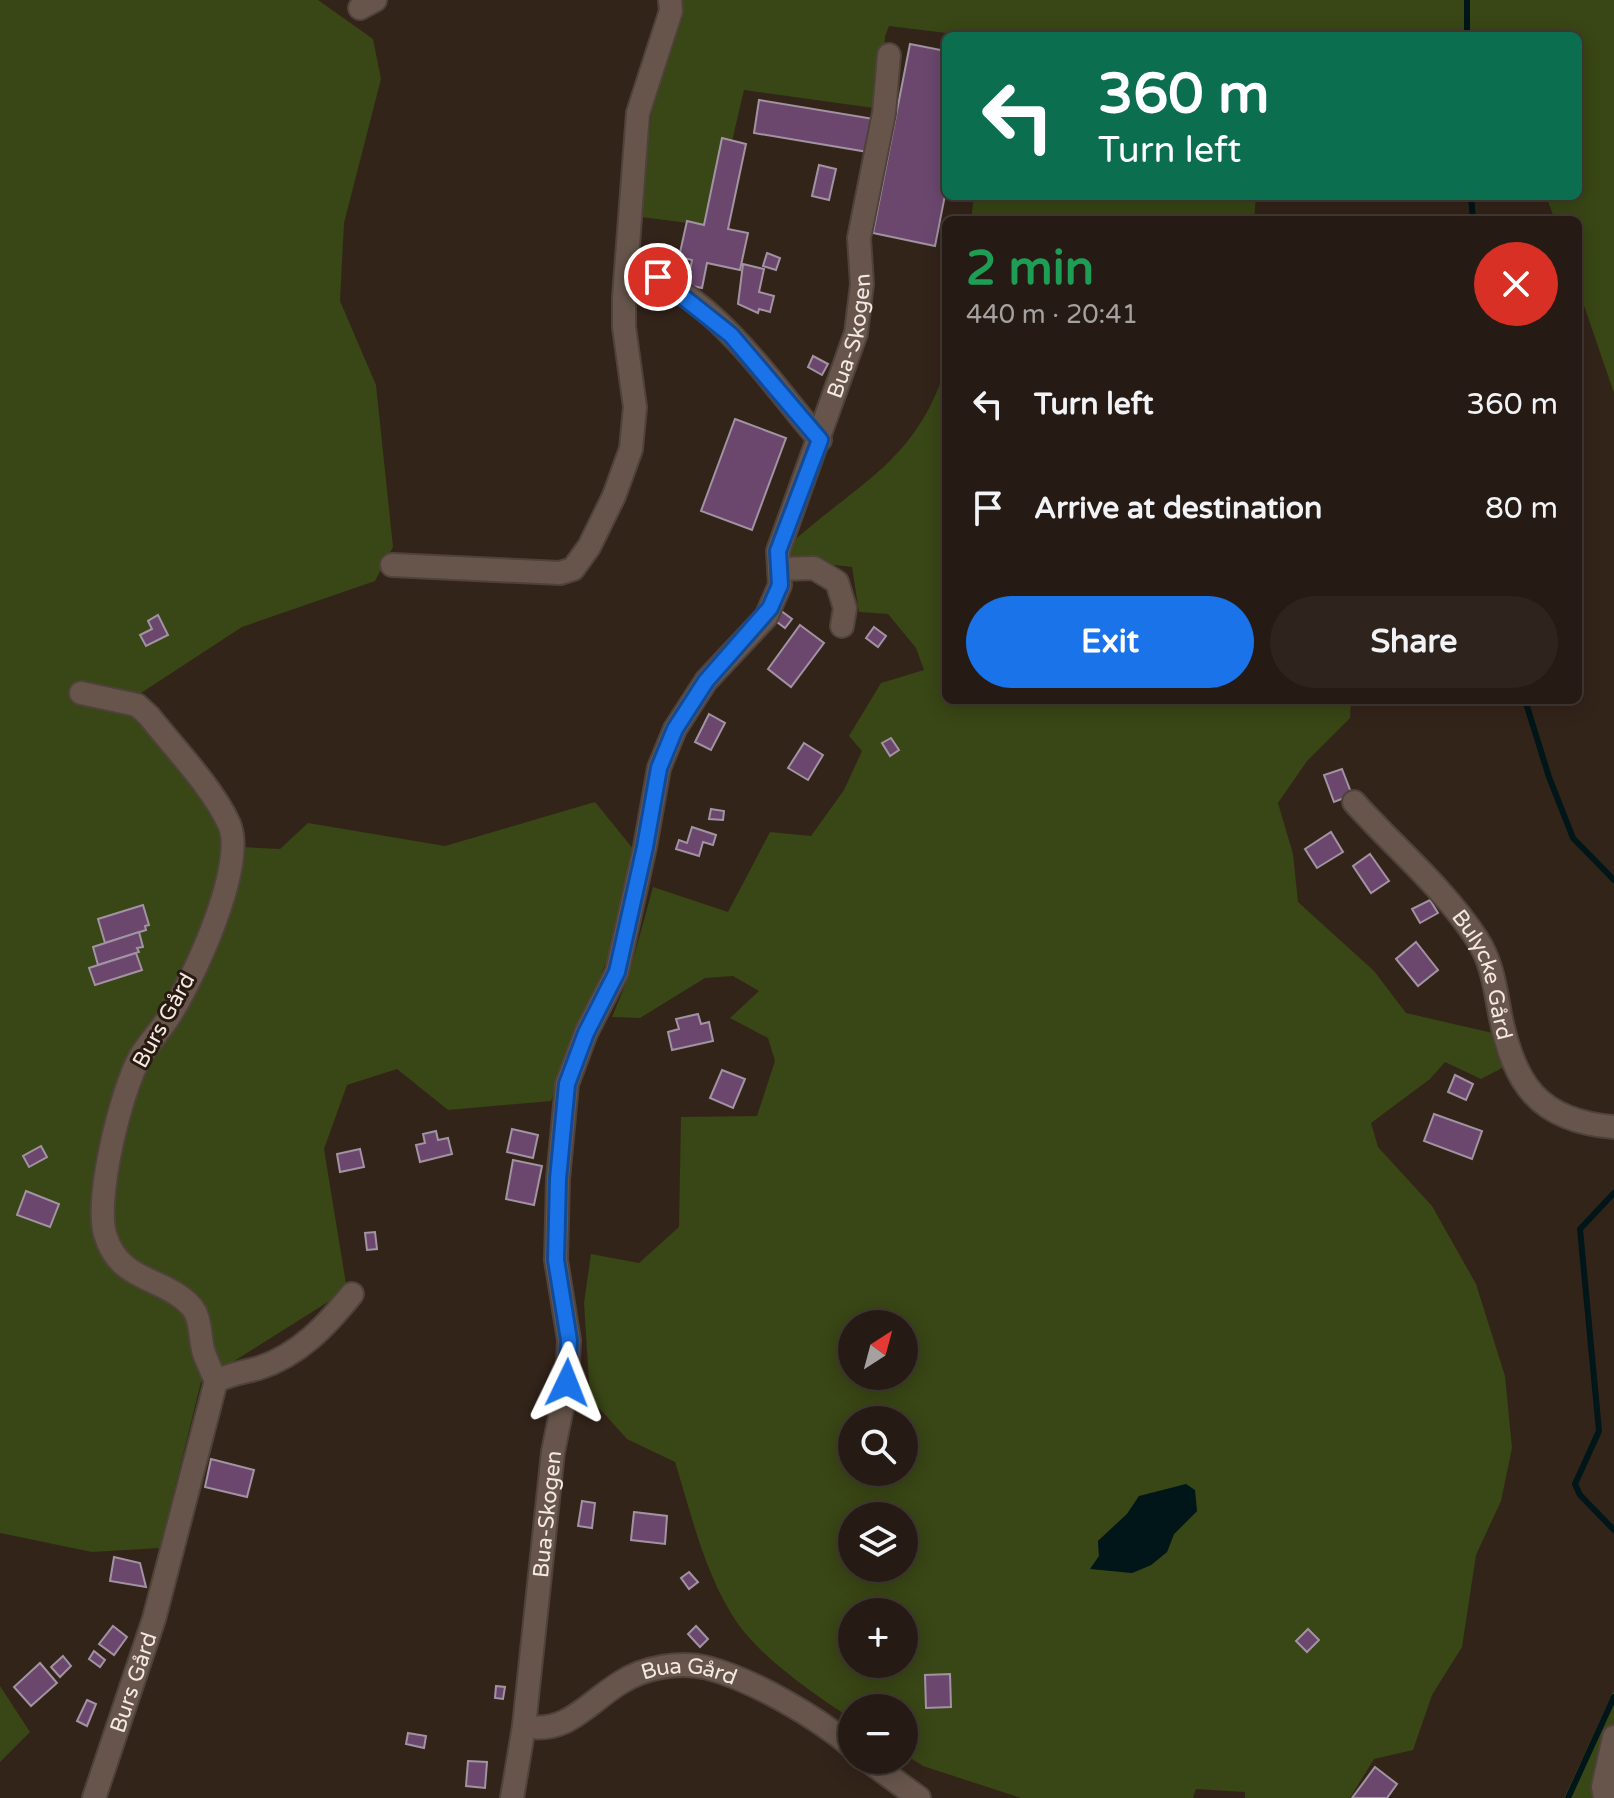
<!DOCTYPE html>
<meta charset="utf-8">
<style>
:root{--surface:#261b14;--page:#2e241d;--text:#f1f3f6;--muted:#a4a1a0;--line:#423934;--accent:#1a73e8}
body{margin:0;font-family:"Varela Round",sans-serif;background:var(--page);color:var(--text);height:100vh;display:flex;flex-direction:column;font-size:30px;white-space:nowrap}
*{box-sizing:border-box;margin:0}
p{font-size:26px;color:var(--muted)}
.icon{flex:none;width:44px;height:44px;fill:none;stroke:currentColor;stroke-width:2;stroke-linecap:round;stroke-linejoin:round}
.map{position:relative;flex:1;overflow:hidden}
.side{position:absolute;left:942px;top:216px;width:640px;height:488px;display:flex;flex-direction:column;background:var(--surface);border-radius:12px;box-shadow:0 4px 20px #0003,0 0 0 2px var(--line)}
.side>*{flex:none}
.guide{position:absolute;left:942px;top:32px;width:640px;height:168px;border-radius:12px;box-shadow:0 4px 20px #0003,0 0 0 2px var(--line);background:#0b6e4f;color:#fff;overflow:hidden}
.needle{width:52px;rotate:36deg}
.buttons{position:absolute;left:838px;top:1310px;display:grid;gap:16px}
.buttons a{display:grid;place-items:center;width:80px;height:80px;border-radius:50%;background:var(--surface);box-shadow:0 4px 20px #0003,0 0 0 2px var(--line);font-size:40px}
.pin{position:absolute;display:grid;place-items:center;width:68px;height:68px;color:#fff;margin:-34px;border:4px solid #fff;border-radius:50%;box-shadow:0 2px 8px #0007}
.me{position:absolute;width:88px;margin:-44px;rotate:2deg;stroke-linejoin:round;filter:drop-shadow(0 0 6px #0008)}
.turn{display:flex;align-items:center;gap:28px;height:168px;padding:0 24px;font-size:36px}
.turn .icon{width:104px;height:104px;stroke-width:2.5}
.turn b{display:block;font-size:56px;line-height:68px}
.round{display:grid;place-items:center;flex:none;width:84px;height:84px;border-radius:42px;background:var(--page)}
.overview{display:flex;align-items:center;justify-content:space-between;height:136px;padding:0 24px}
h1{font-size:48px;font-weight:800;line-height:60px;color:#1e9e55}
.action{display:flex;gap:16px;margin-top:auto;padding:16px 24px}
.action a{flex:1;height:92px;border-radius:48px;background:var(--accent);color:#fff;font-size:32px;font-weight:800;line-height:92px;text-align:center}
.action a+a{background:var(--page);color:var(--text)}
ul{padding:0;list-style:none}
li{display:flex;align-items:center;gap:24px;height:104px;padding:0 24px}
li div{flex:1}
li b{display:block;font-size:30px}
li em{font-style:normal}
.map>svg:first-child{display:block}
.green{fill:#394615;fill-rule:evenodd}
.water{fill:#011618}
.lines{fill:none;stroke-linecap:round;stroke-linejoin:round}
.stream{stroke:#011618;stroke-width:6}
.building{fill:#6b476e;stroke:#a293a3;stroke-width:2}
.minor-casing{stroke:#4e423a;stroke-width:26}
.minor{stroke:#67554b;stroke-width:22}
.route-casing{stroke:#114b97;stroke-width:20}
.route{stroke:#1a73e8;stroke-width:14}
.labels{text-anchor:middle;stroke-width:6;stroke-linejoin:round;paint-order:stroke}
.street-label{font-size:22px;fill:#f3e8e2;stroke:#291a11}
</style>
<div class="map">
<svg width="1614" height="1798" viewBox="0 0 1614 1798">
<rect width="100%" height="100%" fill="#33241a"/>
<g class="green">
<polygon points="0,0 318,0 373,39 381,79 344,223 340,301 376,385 393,547 375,581 242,627 141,693 236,826 242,847 280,849 308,823 445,846 595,802 634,850 620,927 551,1101 448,1110 397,1069 347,1085 324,1149 347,1290 201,1382 160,1548 92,1552 0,1533"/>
<polygon points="676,0 1614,0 1614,393 1578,288 1578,220 1555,220 1546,196 1578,196 1578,36 971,36 889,26 885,36 881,109 744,90 712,226 641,217 653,96"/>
<polygon points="974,196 1256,196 1254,220 971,220"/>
<path d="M 946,367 L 946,700 L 1351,700 L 1350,718 L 1307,761 L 1278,803 L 1293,854 L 1298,902 L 1374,971 L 1406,1013 L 1497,1034 L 1504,1067 L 1481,1079 L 1445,1062 L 1430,1079 L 1371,1123 L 1378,1147 L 1432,1206 L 1476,1284 L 1505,1376 L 1512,1448 L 1501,1501 L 1476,1555 L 1462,1647 L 1432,1695 L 1413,1750 L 1374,1759 L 1350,1798 L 1245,1798 L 1245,1792 L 1196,1789 L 1193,1798 L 1021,1798 L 923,1766 L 904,1754 L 904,1708 L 852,1708 L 852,1719 C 815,1695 764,1660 738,1624 C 705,1576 692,1516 675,1462 L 627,1439 L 590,1398 L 584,1303 L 591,1254 L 639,1263 L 679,1227 L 681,1117 L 757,1116 L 775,1061 L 768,1038 L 730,1018 L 759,991 L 733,976 L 705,978 L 640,1018 L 612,1017 L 628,978 L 653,887 L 728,912 L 770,832 L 811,836 L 844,790 L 862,751 L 849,736 L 881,683 L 924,670 L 916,648 L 888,614 L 859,612 L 852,567 L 790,560 L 791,543 C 860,482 916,461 946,367 ZM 852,1324 L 904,1324 L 904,1376 L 852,1376 ZM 852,1420 L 904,1420 L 904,1472 L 852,1472 ZM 1139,1496 L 1197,1511 L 1174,1534 L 1167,1552 L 1151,1565 L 1132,1573 L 1091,1568 L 1099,1556 L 1098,1541 L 1127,1514 ZM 852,1516 L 904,1516 L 904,1568 L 852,1568 ZM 852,1612 L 904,1612 L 904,1664 L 852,1664 Z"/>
<polygon points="0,1686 30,1732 0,1762"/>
<polygon points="1614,1690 1614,1798 1564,1798"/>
</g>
<polygon class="water" points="1186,1484 1195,1490 1197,1511 1174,1534 1167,1552 1151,1565 1132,1573 1090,1569 1099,1556 1098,1541 1127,1514 1139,1496"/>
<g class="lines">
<g class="stream">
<polyline points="1467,0 1467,36"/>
<polyline points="1471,196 1473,220"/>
<polyline points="1525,700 1549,777 1573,838 1614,880"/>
<polyline points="1614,1193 1580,1229 1599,1431 1575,1484 1580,1495 1614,1530"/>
<polyline points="1568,1798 1614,1697"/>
</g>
</g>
<g class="building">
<polygon points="910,44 946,51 946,190 935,246 873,233"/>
<polygon points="759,100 874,119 868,152 754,133"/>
<polygon points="722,138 746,144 728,229 748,233 740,270 707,263 702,288 687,285 692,260 679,257 687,221 704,225"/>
<polygon points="819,165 836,169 829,200 812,196"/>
<polygon points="767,253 780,258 776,270 763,266"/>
<polygon points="743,264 764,269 759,292 774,296 770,312 759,309 758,313 738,304"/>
<polygon points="813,356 828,364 822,375 808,367"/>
<polygon points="735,419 786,438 752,530 701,511"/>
<polygon points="780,610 792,619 785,628 773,619"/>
<polygon points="158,615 168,635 146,646 140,635 152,629 148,621"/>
<polygon points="800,625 824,643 791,687 768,669"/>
<polygon points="874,627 886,636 878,647 866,638"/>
<polygon points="709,714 725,723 711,750 695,742"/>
<polygon points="891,738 899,750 890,756 882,743"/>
<polygon points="804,743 823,755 808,780 788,768"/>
<polygon points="1342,769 1352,795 1334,802 1324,775"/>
<polygon points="711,809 724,811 723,820 709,819"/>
<polygon points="692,827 716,835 713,845 703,842 699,856 676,849 679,840 687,843"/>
<polygon points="1331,832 1343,852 1317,868 1305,849"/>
<polygon points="1370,854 1389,881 1371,893 1353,866"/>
<polygon points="1430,900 1438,913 1420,923 1412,909"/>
<polygon points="143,905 149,925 145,926 146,930 105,943 98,919"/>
<polygon points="139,932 143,947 137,948 139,952 98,965 93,947"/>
<polygon points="1416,942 1438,970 1418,986 1396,959"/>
<polygon points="136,953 142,970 95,985 89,968"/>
<polygon points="698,1014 701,1024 709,1022 713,1041 672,1050 668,1032 679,1029 676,1019"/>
<polygon points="722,1070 745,1079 733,1108 710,1098"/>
<polygon points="1455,1075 1473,1084 1466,1100 1448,1092"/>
<polygon points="1434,1114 1482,1131 1472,1159 1424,1141"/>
<polygon points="512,1129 538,1135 533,1158 507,1152"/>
<polygon points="436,1131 438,1140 448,1138 452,1154 420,1162 416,1145 425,1143 423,1134"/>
<polygon points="41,1146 47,1157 29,1167 23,1156"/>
<polygon points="360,1149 364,1167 340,1172 337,1154"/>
<polygon points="513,1160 542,1166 534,1205 506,1199"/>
<polygon points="26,1191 59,1204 50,1227 17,1215"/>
<polygon points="375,1232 377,1249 367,1250 365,1233"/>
<polygon points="211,1459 254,1470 247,1497 205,1487"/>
<polygon points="582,1501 595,1503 592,1528 578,1526"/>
<polygon points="634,1512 667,1516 665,1544 631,1540"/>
<polygon points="114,1557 140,1563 146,1587 110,1581"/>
<polygon points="689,1572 698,1582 689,1589 681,1578"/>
<polygon points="113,1626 127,1637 114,1655 99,1644"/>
<polygon points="696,1626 708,1639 700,1647 688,1634"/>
<polygon points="1308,1629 1319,1640 1307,1652 1296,1641"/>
<polygon points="94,1651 105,1660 100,1667 89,1659"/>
<polygon points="63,1656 71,1666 60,1677 51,1667"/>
<polygon points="40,1663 57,1683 31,1706 14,1687"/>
<polygon points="950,1674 951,1707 926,1708 925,1675"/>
<polygon points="496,1686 505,1687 503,1699 495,1698"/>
<polygon points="87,1700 96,1704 87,1726 77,1721"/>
<polygon points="408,1733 426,1736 424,1748 406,1744"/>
<polygon points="468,1761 487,1762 485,1788 466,1786"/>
<polygon points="1375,1767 1397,1784 1387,1798 1352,1798"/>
</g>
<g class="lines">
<g class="minor-casing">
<g id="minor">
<polyline points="360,8 375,0"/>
<path d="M 627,271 C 705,281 771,384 820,440"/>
<polyline points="392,565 560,573 573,569 589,547 614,496 631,449 635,407 624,327 624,297 638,113 671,11 670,0"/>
<polyline points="779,569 814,568 837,582 845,608 842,626"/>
<path d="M 81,693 L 137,705 L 149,716 C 174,748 213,788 229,824 C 247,865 193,980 169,1017 C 160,1031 148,1043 140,1057 C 121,1091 95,1197 105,1234 C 119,1283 163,1276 191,1306 C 202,1318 199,1338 204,1353 C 207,1362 212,1372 216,1381"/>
<path id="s1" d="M 1354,802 C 1394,847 1444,888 1477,939 C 1492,962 1495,987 1500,1014 C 1514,1084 1538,1121 1614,1127"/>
<path id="s2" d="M 524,1726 C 567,1735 587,1703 620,1683 C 644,1667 680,1661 708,1668 C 753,1680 817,1717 852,1747"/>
<polyline points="867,1760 919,1798"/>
<polyline points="1605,1797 1603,1787 1614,1737"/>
<path id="s3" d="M 94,1798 L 154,1619 L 216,1381 C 230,1374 244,1372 259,1368 C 299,1355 326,1326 352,1294"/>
<path id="s4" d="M 512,1798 L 524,1726 L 553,1452 L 567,1383 L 569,1340 L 556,1260 L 558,1179 L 567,1084 L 586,1033 L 617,972 L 645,847 L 659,768 L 675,729 L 706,681 L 766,617 L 780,585 L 778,551 L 856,333 L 862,284 L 859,238 L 884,113 L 889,55"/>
</g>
</g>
<use href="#minor" class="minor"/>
</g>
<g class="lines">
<g class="route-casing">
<polyline id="route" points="567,1383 569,1340 556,1260 558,1179 567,1084 586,1033 617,972 645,847 659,768 675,729 706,681 770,608 780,585 778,551 820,440 731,335 658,277"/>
</g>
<use href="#route" class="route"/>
</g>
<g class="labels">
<g class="street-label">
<text dy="8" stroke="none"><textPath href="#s4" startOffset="1534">Bua-Skogen</textPath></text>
<text dy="8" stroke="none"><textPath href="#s1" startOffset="220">Bulycke Gård</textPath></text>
<text transform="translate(163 1020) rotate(-61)" y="8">Burs Gård</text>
<text dy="8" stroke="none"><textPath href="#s4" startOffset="286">Bua-Skogen</textPath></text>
<text dy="8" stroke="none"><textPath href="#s2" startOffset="182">Bua Gård</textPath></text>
<text dy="8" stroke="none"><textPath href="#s3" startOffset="122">Burs Gård</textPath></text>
</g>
</g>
</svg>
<div class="buttons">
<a><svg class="needle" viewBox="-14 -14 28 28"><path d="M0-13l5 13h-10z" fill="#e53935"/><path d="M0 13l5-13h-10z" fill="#a4a1a0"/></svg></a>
<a><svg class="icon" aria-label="search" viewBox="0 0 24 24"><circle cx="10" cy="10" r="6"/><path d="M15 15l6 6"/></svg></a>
<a><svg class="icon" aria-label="layers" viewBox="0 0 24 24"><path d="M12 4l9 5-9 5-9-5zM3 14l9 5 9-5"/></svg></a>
<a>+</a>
<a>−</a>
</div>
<div class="pin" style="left:658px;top:277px;background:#d93025"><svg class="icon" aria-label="arrive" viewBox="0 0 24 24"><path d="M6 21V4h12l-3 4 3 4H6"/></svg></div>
<svg class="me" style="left:567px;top:1383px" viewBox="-20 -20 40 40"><path d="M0-17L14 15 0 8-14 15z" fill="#1a73e8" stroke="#fff" stroke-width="4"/></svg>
<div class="guide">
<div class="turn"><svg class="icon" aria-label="left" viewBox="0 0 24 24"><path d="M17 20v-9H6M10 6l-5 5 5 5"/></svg><div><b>360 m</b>Turn left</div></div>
</div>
<section class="side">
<div class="overview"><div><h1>2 min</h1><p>440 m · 20:41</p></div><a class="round" style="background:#d93025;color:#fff"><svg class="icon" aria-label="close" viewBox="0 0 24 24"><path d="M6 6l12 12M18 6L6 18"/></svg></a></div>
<ul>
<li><svg class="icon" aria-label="left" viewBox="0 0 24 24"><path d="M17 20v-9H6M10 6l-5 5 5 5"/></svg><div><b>Turn left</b></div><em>360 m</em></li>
<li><svg class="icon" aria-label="arrive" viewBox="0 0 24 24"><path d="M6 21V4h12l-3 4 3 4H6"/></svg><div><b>Arrive at destination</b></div><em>80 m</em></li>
</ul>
<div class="action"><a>Exit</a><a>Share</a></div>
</section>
</div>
